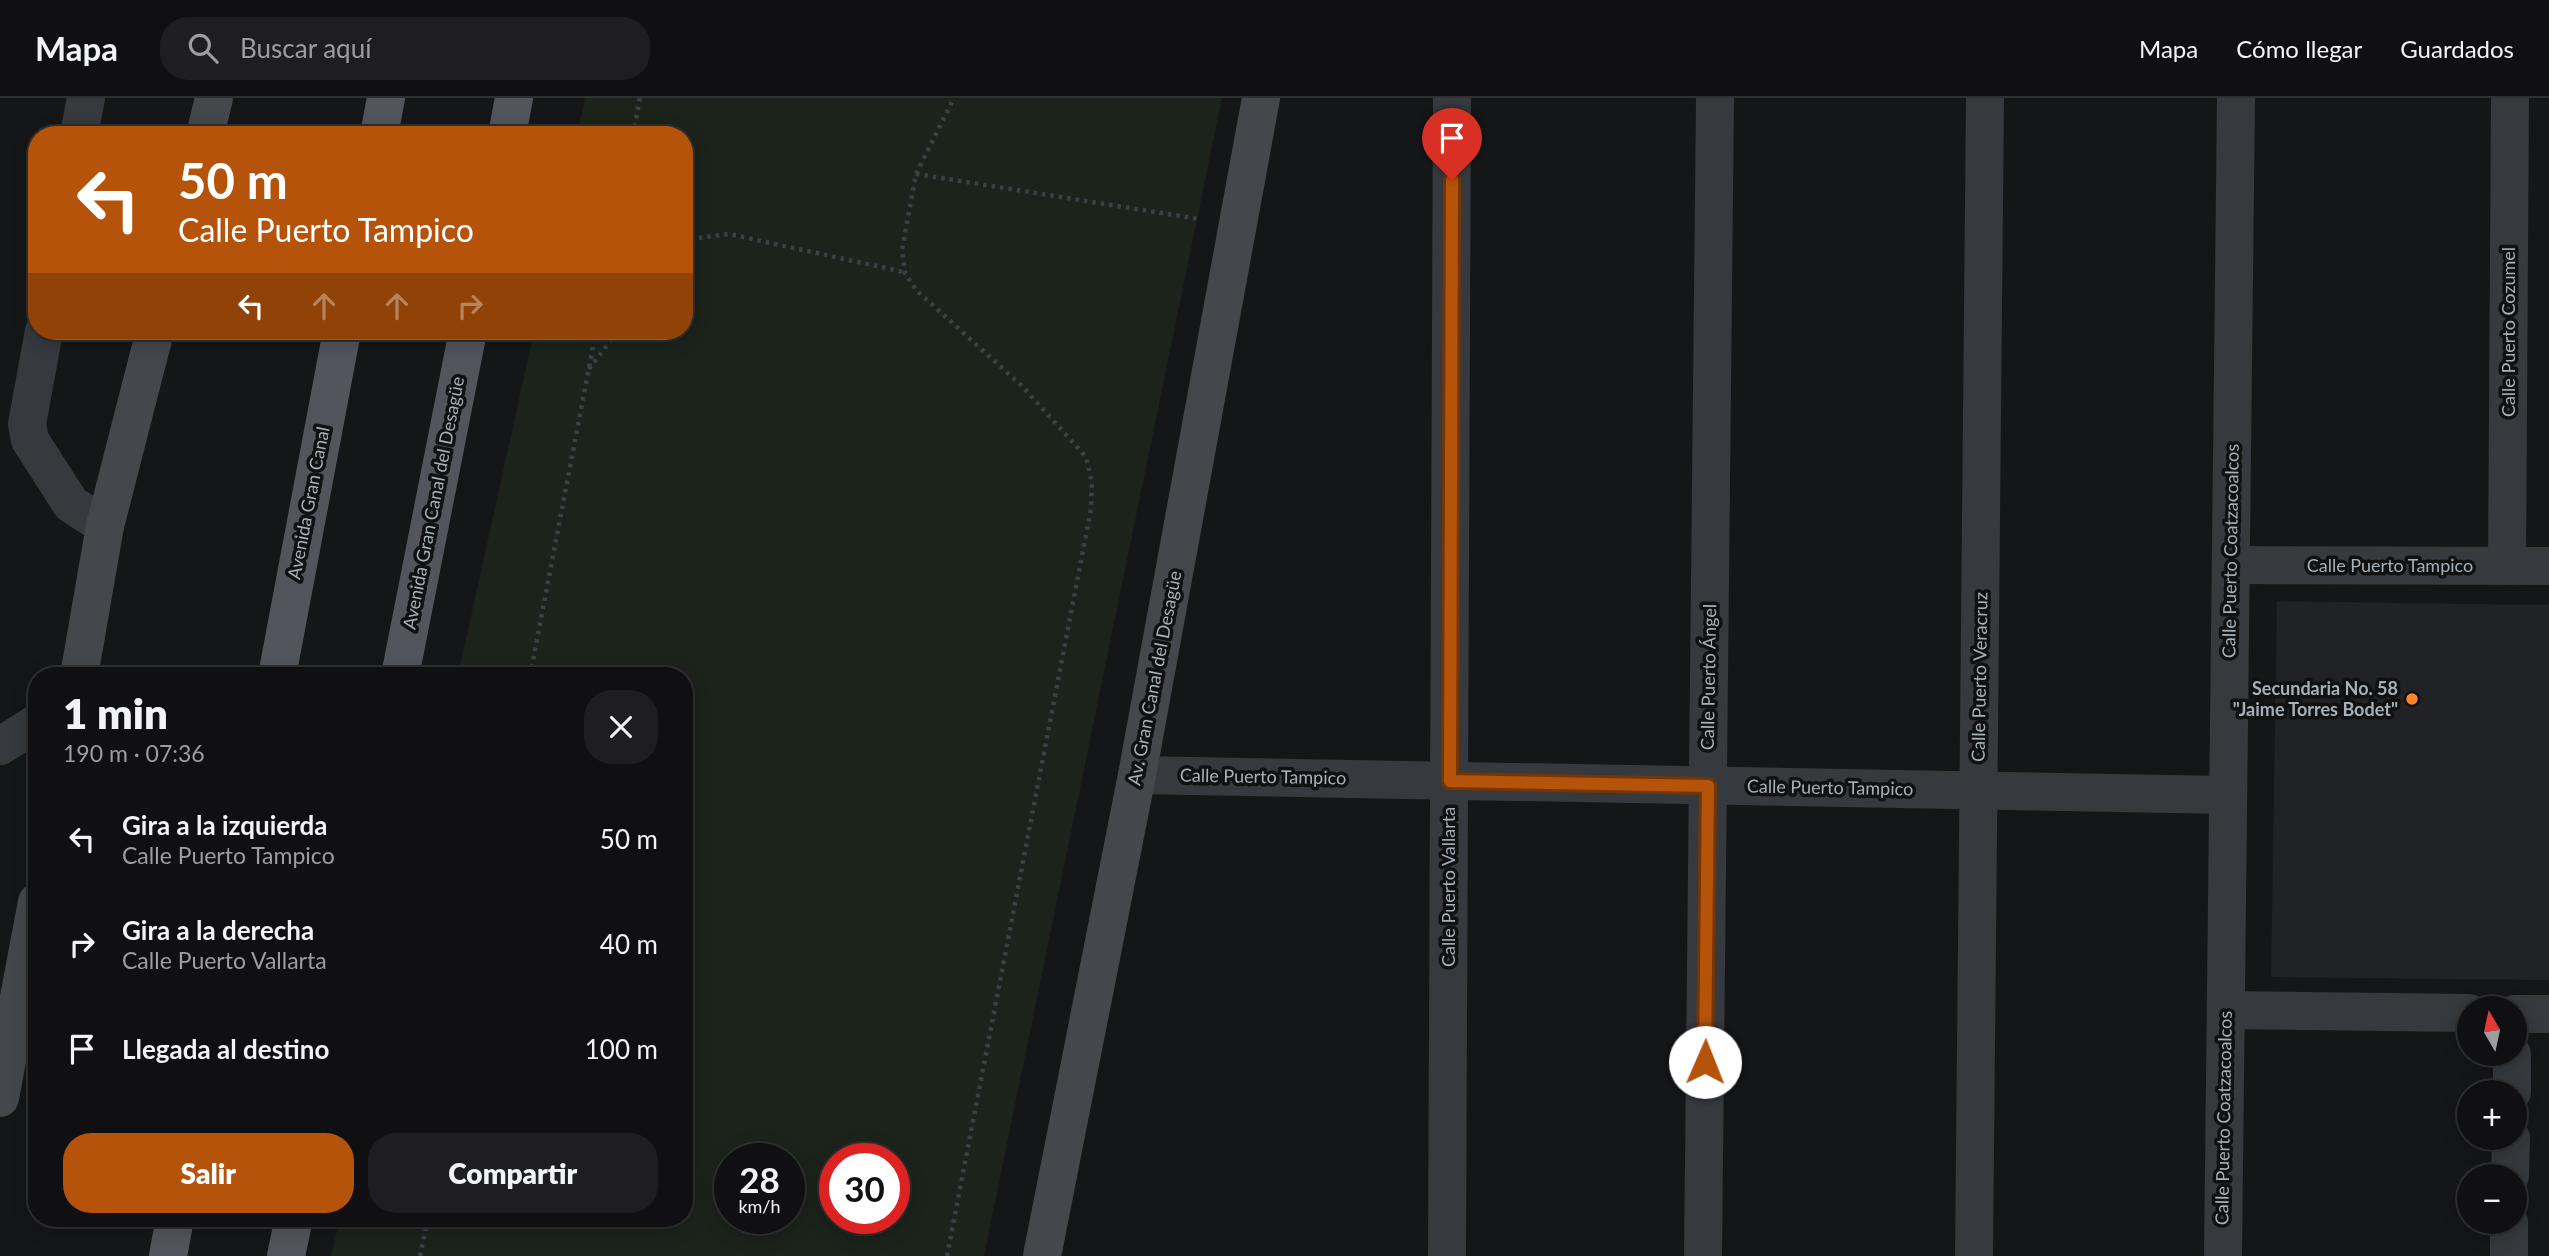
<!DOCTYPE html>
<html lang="es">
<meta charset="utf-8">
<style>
:root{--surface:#101012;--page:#1e1e20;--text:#f1f3f6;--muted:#9c9d9f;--line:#303032;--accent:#b45309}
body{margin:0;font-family:Lato,sans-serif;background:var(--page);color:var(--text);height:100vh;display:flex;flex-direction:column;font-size:26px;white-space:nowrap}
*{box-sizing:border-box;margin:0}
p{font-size:23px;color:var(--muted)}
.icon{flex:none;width:38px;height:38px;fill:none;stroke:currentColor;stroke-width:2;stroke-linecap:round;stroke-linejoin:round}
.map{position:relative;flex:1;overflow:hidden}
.panel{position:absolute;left:28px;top:569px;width:665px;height:560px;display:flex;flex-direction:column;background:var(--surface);border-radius:28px;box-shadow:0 4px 18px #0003,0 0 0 2px var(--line)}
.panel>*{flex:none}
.banner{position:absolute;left:28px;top:28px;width:665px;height:214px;border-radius:28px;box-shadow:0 4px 18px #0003,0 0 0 2px var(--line);background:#b45309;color:#fff;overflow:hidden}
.needle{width:46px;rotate:351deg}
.controls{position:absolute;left:2457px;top:898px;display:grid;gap:14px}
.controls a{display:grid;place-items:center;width:70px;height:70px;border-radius:50%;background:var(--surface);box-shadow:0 4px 18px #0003,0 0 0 2px var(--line);font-size:35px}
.speed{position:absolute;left:714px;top:1045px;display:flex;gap:14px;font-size:35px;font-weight:700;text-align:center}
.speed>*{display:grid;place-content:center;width:91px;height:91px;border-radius:50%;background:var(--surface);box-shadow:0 4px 18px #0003,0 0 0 2px var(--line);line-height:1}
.speed small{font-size:18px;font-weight:400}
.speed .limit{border:10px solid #d22;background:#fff;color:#111}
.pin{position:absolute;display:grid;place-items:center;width:60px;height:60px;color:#fff;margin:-72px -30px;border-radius:50% 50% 50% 0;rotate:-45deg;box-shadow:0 0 7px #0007}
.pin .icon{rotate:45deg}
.me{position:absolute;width:77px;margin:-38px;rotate:1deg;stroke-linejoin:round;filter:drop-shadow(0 0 5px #0008)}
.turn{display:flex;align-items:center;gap:24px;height:147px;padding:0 35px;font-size:32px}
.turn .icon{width:91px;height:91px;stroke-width:2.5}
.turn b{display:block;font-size:49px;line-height:60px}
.lanes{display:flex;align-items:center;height:66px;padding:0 35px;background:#0003;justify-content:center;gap:35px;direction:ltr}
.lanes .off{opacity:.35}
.round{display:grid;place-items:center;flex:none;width:74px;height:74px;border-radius:28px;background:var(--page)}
.overview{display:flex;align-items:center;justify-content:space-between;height:119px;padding:0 35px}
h1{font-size:42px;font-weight:800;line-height:52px}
.cta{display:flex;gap:14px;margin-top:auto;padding:14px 35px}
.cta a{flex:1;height:80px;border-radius:28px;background:var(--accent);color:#fff;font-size:28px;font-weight:800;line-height:80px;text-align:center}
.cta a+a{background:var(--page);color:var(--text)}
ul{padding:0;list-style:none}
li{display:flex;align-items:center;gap:21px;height:105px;padding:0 35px}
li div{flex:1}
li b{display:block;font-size:26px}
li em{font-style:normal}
header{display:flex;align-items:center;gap:42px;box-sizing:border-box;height:98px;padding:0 35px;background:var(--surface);border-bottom:2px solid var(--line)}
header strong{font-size:33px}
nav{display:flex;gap:38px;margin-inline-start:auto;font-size:24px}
.search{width:490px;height:63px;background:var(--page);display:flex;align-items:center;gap:18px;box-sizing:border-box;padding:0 24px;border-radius:28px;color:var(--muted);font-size:26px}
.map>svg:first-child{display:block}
.built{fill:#212225}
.grass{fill:#1b231b;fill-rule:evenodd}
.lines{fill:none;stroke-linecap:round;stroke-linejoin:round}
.path{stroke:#3c4044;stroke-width:4.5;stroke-dasharray:3.5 5;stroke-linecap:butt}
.street{stroke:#36393d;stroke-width:38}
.secondary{stroke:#44484d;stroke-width:38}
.primary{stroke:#52565c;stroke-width:38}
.route-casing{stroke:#753606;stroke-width:18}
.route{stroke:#b45309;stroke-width:12}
.poi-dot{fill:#ff8626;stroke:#101113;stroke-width:2.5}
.labels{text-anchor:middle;stroke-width:7;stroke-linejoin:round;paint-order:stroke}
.street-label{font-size:18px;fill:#a6b0b9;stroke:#101113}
.poi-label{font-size:18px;font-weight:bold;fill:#a6b0b9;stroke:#101113;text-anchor:end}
</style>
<header>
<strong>Mapa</strong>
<div class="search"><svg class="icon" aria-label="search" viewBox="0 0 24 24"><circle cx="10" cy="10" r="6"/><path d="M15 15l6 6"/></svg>Buscar aquí</div>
<nav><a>Mapa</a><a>Cómo llegar</a><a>Guardados</a></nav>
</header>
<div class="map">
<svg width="2549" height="1158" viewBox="0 0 2549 1158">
<rect width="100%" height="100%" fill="#151618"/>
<polygon class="built" points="2277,503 2549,507 2549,882 2271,879"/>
<path class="grass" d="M 585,0 L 1222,0 L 984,1158 L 331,1158 L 340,1120 L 684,1120 L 684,578 L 458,577 L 534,233 L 684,233 L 684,37 L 577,37 ZM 730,1060 L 789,1060 L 789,1120 L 730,1120 ZM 835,1060 L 894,1060 L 894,1120 L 835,1120 Z"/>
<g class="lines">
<g class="path">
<polyline points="633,37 640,0"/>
<polyline points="916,76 1199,121"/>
<polyline points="684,148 698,140 729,136 904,174"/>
<polyline points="589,271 618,233"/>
<polyline points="530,578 596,233"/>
<polyline points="420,1158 428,1120"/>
<polyline points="947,1158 1091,411 1092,385 1086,359 1022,288 916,192 905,175 902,152 916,76 954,0"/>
</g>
<g class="street">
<polyline points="79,37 86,0"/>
<polyline points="44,233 27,326 30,342 71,406 105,428"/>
<polyline points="2231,467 2549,468"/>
<polyline points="2507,468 2510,0"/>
<polyline points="0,648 37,625"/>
<polyline points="1137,677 2228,697"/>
<polyline points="2226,912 2469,915"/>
<polyline points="2515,916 2549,916"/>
<polyline points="2512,994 2512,956"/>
<polyline points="2510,1078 2511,1040"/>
<polyline points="1447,1158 1452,0"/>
<polyline points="1703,1158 1715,0"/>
<polyline points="1974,1158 1985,0"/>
<polyline points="2223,1158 2236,0"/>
<polyline points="2509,1158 2509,1124"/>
</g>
<g class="secondary">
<polyline points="205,37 214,0"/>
<polyline points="79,578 105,428 155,233"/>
<polyline points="0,1000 37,804"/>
<polyline points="1042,1158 1137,677 1261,0"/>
</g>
<g class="primary">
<polyline points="379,37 386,0"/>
<polyline points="507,37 514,0"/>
<polyline points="277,578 342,233"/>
<polyline points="400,578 468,233"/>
<polyline points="168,1158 175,1120"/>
<polyline points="286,1158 294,1120"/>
</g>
</g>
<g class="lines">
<g class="route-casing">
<polyline id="route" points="1452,82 1450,683 1708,688 1705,964"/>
</g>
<use href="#route" class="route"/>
</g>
<circle class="poi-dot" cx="2412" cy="601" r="7"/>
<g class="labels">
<g class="street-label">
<text transform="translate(2509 234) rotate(-90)" y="6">Calle Puerto Cozumel</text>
<text transform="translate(309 405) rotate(-79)" y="6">Avenida Gran Canal</text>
<text transform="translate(434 405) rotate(-79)" y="6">Avenida Gran Canal del Desagüe</text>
<text transform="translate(2231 453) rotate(-89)" y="6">Calle Puerto Coatzacoalcos</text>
<text x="2390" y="474">Calle Puerto Tampico</text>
<text transform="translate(1709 579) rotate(-89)" y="6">Calle Puerto Ángel</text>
<text transform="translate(1980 579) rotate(-89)" y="6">Calle Puerto Veracruz</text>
<text transform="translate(1155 580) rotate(-79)" y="6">Av. Gran Canal del Desagüe</text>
<text transform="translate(1263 679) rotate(1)" y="6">Calle Puerto Tampico</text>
<text transform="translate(1830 690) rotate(1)" y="6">Calle Puerto Tampico</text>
<text transform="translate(1449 789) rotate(-90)" y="6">Calle Puerto Vallarta</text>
<text transform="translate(2224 1020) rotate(-89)" y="6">Calle Puerto Coatzacoalcos</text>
</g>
<g class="poi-label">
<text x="2398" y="597">Secundaria No. 58<tspan x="2398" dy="21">"Jaime Torres Bodet"</tspan></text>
</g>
</g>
</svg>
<div class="controls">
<a><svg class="needle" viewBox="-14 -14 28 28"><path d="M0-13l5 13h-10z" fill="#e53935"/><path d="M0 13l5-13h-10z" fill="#9c9d9f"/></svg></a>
<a>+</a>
<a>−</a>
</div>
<div class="speed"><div>28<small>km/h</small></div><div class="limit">30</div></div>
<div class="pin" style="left:1452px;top:82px;background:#d93025"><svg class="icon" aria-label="arrive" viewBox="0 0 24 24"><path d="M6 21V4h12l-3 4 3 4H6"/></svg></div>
<svg class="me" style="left:1705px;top:964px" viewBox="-20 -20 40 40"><circle r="19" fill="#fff"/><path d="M0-13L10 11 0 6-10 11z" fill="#b45309"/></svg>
<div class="banner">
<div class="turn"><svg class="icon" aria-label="left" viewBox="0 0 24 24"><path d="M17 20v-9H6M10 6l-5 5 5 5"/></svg><div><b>50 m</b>Calle Puerto Tampico</div></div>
<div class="lanes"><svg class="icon" aria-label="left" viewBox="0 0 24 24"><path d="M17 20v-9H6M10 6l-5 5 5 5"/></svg><svg class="icon off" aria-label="ahead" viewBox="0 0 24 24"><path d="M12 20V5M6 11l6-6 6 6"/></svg><svg class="icon off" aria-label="ahead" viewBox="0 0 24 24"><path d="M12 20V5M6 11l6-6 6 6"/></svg><svg class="icon off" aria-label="right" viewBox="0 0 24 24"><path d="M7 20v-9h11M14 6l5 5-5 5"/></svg></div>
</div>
<section class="panel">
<div class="overview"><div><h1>1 min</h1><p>190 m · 07:36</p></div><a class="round"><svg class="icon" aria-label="close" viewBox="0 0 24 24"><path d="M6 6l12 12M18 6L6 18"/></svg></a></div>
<ul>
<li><svg class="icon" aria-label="left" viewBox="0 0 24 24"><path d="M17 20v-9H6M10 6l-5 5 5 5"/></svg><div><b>Gira a la izquierda</b><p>Calle Puerto Tampico</p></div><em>50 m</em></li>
<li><svg class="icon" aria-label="right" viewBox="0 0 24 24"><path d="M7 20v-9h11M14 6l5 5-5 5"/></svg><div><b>Gira a la derecha</b><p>Calle Puerto Vallarta</p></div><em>40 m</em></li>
<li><svg class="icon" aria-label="arrive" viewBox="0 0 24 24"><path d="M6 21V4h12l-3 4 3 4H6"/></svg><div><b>Llegada al destino</b></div><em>100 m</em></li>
</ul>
<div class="cta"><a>Salir</a><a>Compartir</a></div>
</section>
</div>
